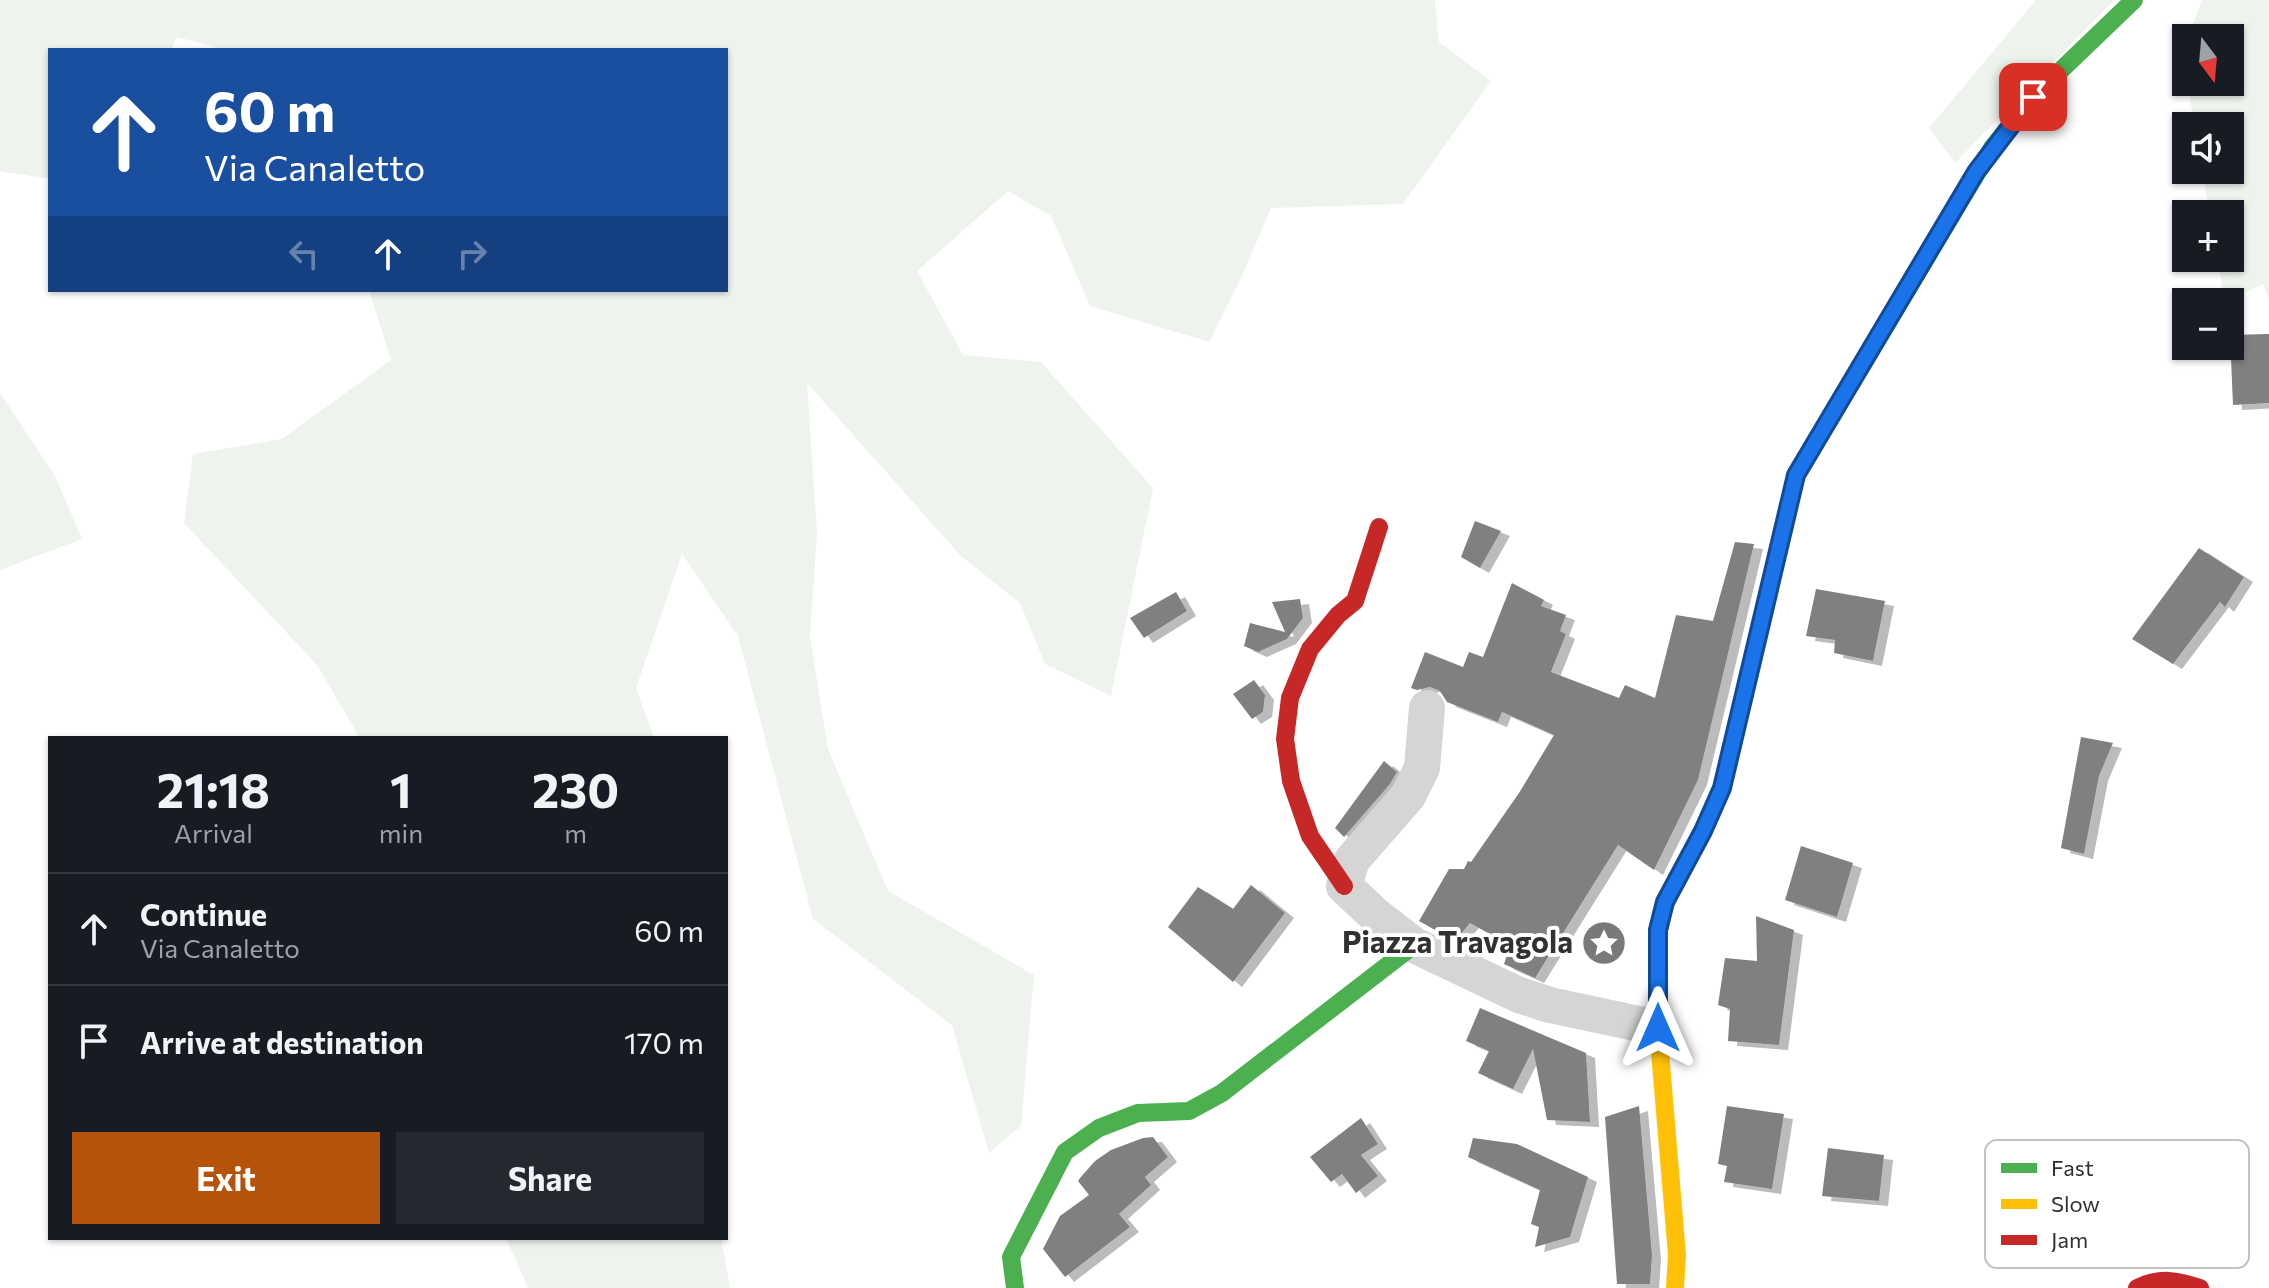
<!DOCTYPE html>
<meta charset="utf-8">
<style>
:root{--surface:#171b24;--page:#242831;--text:#f1f3f6;--muted:#9ea1a6;--line:#363941;--accent:#b45309}
body{margin:0;font-family:Commissioner,sans-serif;background:var(--page);color:var(--text);height:100vh;display:flex;flex-direction:column;font-size:30px;white-space:nowrap}
*{box-sizing:border-box;margin:0}
p{font-size:26px;color:var(--muted)}
.icon{flex:none;width:44px;height:44px;fill:none;stroke:currentColor;stroke-width:2;stroke-linecap:round;stroke-linejoin:round}
.map{position:relative;flex:1;overflow:hidden}
.panel{position:absolute;left:48px;top:736px;width:680px;height:504px;display:flex;flex-direction:column;background:var(--surface);border-radius:0px;box-shadow:0 2px 6px #0004}
.panel>*{flex:none}
.top-card{position:absolute;left:48px;top:48px;width:680px;height:244px;border-radius:0px;box-shadow:0 2px 6px #0004;background:#1a4fa0;color:#fff;overflow:hidden}
.needle{width:52px;rotate:164deg}
.controls{position:absolute;left:2172px;top:24px;display:grid;gap:16px}
.controls a{display:grid;place-items:center;width:72px;height:72px;border-radius:0px;background:var(--surface);box-shadow:0 2px 6px #0004;font-size:40px}
.pin{position:absolute;display:grid;place-items:center;width:68px;height:68px;color:#fff;margin:-34px;border-radius:16px;box-shadow:0 4px 12px #0006}
.me{position:absolute;width:88px;margin:-44px;rotate:0deg;stroke-linejoin:round;filter:drop-shadow(0 0 6px #0008)}
.turn{display:flex;align-items:center;gap:28px;height:168px;padding:0 24px;font-size:36px}
.turn .icon{width:104px;height:104px;stroke-width:2.5}
.turn b{display:block;font-size:56px;line-height:68px}
.lanes{display:flex;align-items:center;height:76px;padding:0 24px;background:#0003;justify-content:center;gap:40px;direction:ltr}
.lanes .off{opacity:.35}
.eta{display:flex;justify-content:space-evenly;align-items:center;height:136px;text-align:center}
.eta b{font-size:48px;font-weight:700;line-height:56px}
.action{display:flex;gap:16px;margin-top:auto;padding:16px 24px}
.action a{flex:1;height:92px;border-radius:0px;background:var(--accent);color:#fff;font-size:32px;font-weight:700;line-height:92px;text-align:center}
.action a+a{background:var(--page);color:var(--text)}
ul{padding:0;list-style:none}
li{display:flex;align-items:center;gap:24px;height:112px;padding:0 24px;border-top:2px solid var(--line)}
li div{flex:1}
li b{display:block;font-size:30px}
li em{font-style:normal}
.map>svg:first-child{display:block}
.green{fill:#eff3ed}
.building{fill:#808080;filter:url(#shadow)}
.lines{fill:none;stroke-linecap:round;stroke-linejoin:round}
.street{stroke:#d5d5d5;stroke-width:36}
.fast{stroke:#4caf50;stroke-width:18}
.slow{stroke:#ffc107;stroke-width:18}
.jam{stroke:#c62828;stroke-width:18}
.route-casing{stroke:#114b97;stroke-width:20}
.route{stroke:#1a73e8;stroke-width:14}
.labels{text-anchor:middle;stroke-width:8;stroke-linejoin:round;paint-order:stroke}
.poi-label{font-size:30px;font-weight:bold;fill:#313131;stroke:#fff;text-anchor:end}
.key{fill:#fff;stroke:#c1c1c1;stroke-width:2}
.key-label{font-size:22px;fill:#313131}
</style>
<div class="map">
<svg width="2269" height="1288" viewBox="0 0 2269 1288">
<defs>
<filter id="shadow"><feDropShadow dx="9" dy="5" stdDeviation="0" flood-color="#0004"/></filter>
</defs>
<rect width="100%" height="100%" fill="#fff"/>
<g class="green">
<polygon points="0,0 1435,0 1439,42 1491,81 1403,204 1271,208 1242,276 1209,342 1090,306 1051,216 1008,191 917,271 963,355 1041,362 1153,488 1111,696 1045,664 1020,603 960,555 807,383 817,533 810,636 828,749 888,891 1034,975 1021,1126 989,1153 952,1025 813,919 738,636 682,554 636,688 654,738 360,738 317,665 184,523 193,454 282,439 391,360 369,290 726,290 726,50 226,50 177,37 171,50 50,50 50,179 0,171"/>
<polygon points="2036,0 2114,0 1955,163 1929,128"/>
<polygon points="2202,0 2269,0 2269,299 2263,284 2225,302 2217,258 2230,258 2230,214 2210,214 2202,170 2230,170 2230,126 2195,126 2187,82 2230,82 2230,38 2188,38"/>
<polygon points="0,393 55,476 82,539 0,570"/>
<polygon points="506,1238 721,1238 730,1288 528,1288"/>
</g>
<g class="building">
<polygon points="2269,334 2269,403 2233,405 2230,335"/>
<polygon points="1475,521 1501,531 1480,568 1461,557"/>
<polygon points="1735,542 1754,544 1698,780 1654,870 1618,845 1535,978 1504,964 1510,945 1470,923 1455,941 1419,921 1449,869 1464,869 1468,861 1471,862 1519,793 1554,735 1502,712 1498,722 1447,702 1440,691 1430,687 1417,690 1411,688 1425,652 1463,667 1469,652 1483,657 1512,583 1544,600 1541,606 1566,615 1560,631 1566,634 1551,672 1619,698 1625,685 1655,698 1676,615 1713,621"/>
<polygon points="2199,548 2244,577 2225,607 2220,602 2173,664 2132,639"/>
<polygon points="1816,589 1885,601 1873,661 1834,653 1835,640 1806,636"/>
<polygon points="1176,592 1187,611 1144,638 1130,618"/>
<polygon points="1300,599 1303,618 1287,639 1258,652 1244,646 1250,623 1285,632 1272,602"/>
<polygon points="1254,680 1265,695 1263,712 1252,719 1233,694"/>
<polygon points="2081,737 2113,743 2099,776 2084,854 2061,848"/>
<polygon points="1384,761 1397,772 1390,784 1344,837 1335,828"/>
<polygon points="1801,846 1853,863 1837,917 1785,900"/>
<polygon points="1251,885 1285,913 1233,982 1168,927 1198,887 1233,909"/>
<polygon points="1756,916 1794,930 1779,1045 1728,1041 1730,1009 1718,1005 1725,958 1757,961"/>
<polygon points="1480,1008 1586,1053 1590,1122 1547,1120 1533,1049 1513,1089 1478,1073 1489,1051 1466,1041"/>
<polygon points="1639,1106 1652,1255 1650,1284 1617,1284 1605,1117"/>
<polygon points="1727,1106 1784,1114 1772,1189 1724,1182 1727,1166 1718,1164"/>
<polygon points="1361,1118 1378,1144 1361,1155 1378,1176 1356,1193 1342,1174 1331,1182 1310,1157"/>
<polygon points="1153,1137 1168,1157 1145,1177 1151,1185 1119,1214 1130,1227 1065,1277 1043,1249 1060,1216 1089,1195 1078,1181 1080,1178 1095,1161 1111,1150 1143,1138"/>
<polygon points="1473,1138 1517,1144 1588,1177 1570,1237 1535,1247 1539,1227 1531,1224 1540,1190 1468,1157"/>
<polygon points="1828,1148 1884,1155 1879,1201 1822,1196"/>
</g>
<g class="lines">
<polyline class="street" points="1427,708 1422,768 1408,796 1352,860 1344,886 1375,915 1414,945 1519,995 1550,1005 1658,1028"/>
<g class="fast">
<polyline points="1812,449 1992,148 2033,97 2134,0"/>
<polyline points="1015,1288 1011,1257 1065,1152 1099,1128 1138,1113 1189,1111 1222,1093 1414,945"/>
</g>
<polyline class="slow" points="1658,935 1658,1028 1677,1255 1675,1288"/>
<g class="jam">
<polyline points="1344,886 1310,836 1291,781 1285,739 1290,698 1310,649 1338,615 1355,601 1379,527"/>
<polyline points="1658,935 1665,902 1703,831 1722,788 1796,475 1812,449"/>
<path d="M 2137,1288 C 2160,1277 2177,1280 2200,1288"/>
</g>
</g>
<g class="lines">
<g class="route-casing">
<polyline id="route" points="1658,1028 1658,930 1665,902 1703,831 1722,788 1796,475 1976,172 2033,97"/>
</g>
<use href="#route" class="route"/>
</g>
<defs>
<g id="sight-disc" transform="scale(2.3)"><circle r="9.5" fill="#797979" stroke="#fff"/><path d="M0-6L1.8-2.2L6-1.7L2.9 1.2L3.7 5.4L0 3.3L-3.7 5.4L-2.9 1.2L-6-1.7L-1.8-2.2Z" fill="#fff"/></g>
</defs>
<g fill-rule="evenodd">
<use href="#sight-disc" x="1604" y="943"/>
</g>
<g class="labels">
<g class="poi-label">
<text x="1573" y="953">Piazza Travagola</text>
</g>
</g>
<rect x="1985" y="1140" width="264" height="128" rx="12" class="key"/>
<rect x="2001" y="1163" width="36" height="10" fill="#4caf50"/>
<rect x="2001" y="1199" width="36" height="10" fill="#ffc107"/>
<rect x="2001" y="1235" width="36" height="10" fill="#c62828"/>
<g class="key-label">
<text x="2051" y="1176">Fast</text>
<text x="2051" y="1212">Slow</text>
<text x="2051" y="1248">Jam</text>
</g>
</svg>
<div class="controls">
<a><svg class="needle" viewBox="-14 -14 28 28"><path d="M0-13l5 13h-10z" fill="#e53935"/><path d="M0 13l5-13h-10z" fill="#9ea1a6"/></svg></a>
<a><svg class="icon" aria-label="sound" viewBox="0 0 24 24"><path d="M4 9h4l5-4v14l-5-4H4zM17 9q2 3 0 6"/></svg></a>
<a>+</a>
<a>−</a>
</div>
<div class="pin" style="left:2033px;top:97px;background:#d93025"><svg class="icon" aria-label="arrive" viewBox="0 0 24 24"><path d="M6 21V4h12l-3 4 3 4H6"/></svg></div>
<svg class="me" style="left:1658px;top:1028px" viewBox="-20 -20 40 40"><path d="M0-17L14 15 0 8-14 15z" fill="#1a73e8" stroke="#fff" stroke-width="4"/></svg>
<div class="top-card">
<div class="turn"><svg class="icon" aria-label="ahead" viewBox="0 0 24 24"><path d="M12 20V5M6 11l6-6 6 6"/></svg><div><b>60 m</b>Via Canaletto</div></div>
<div class="lanes"><svg class="icon off" aria-label="left" viewBox="0 0 24 24"><path d="M17 20v-9H6M10 6l-5 5 5 5"/></svg><svg class="icon" aria-label="ahead" viewBox="0 0 24 24"><path d="M12 20V5M6 11l6-6 6 6"/></svg><svg class="icon off" aria-label="right" viewBox="0 0 24 24"><path d="M7 20v-9h11M14 6l5 5-5 5"/></svg></div>
</div>
<section class="panel">
<div class="eta">
<div><b>21:18</b><p>Arrival</p></div>
<div><b>1</b><p>min</p></div>
<div><b>230</b><p>m</p></div>
</div>
<ul>
<li><svg class="icon" aria-label="ahead" viewBox="0 0 24 24"><path d="M12 20V5M6 11l6-6 6 6"/></svg><div><b>Continue</b><p>Via Canaletto</p></div><em>60 m</em></li>
<li><svg class="icon" aria-label="arrive" viewBox="0 0 24 24"><path d="M6 21V4h12l-3 4 3 4H6"/></svg><div><b>Arrive at destination</b></div><em>170 m</em></li>
</ul>
<div class="action"><a>Exit</a><a>Share</a></div>
</section>
</div>
